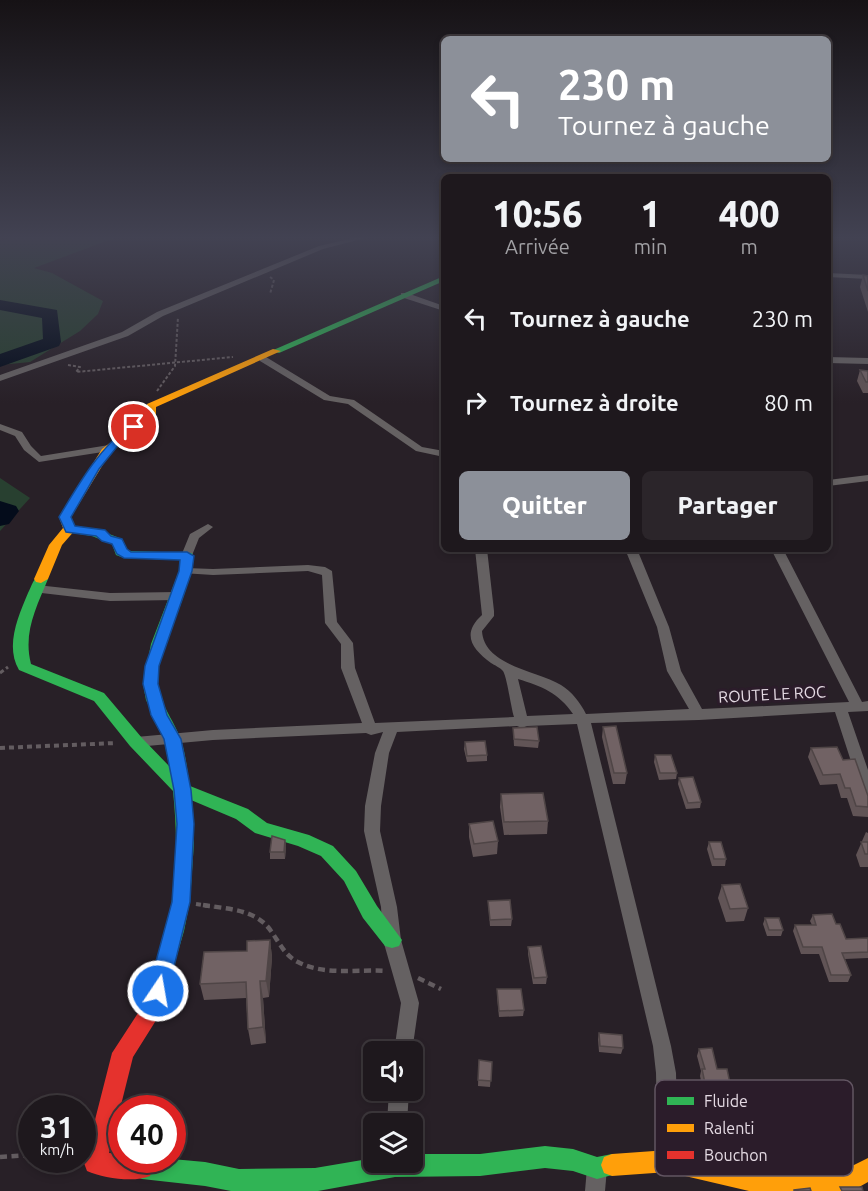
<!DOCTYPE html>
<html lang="fr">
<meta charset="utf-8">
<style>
:root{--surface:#1e181d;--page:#2b252a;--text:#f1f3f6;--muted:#a1a0a4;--line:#3c373b;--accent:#8c9099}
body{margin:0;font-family:Ubuntu,sans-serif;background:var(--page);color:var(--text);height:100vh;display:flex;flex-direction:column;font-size:22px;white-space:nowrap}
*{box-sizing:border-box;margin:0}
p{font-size:20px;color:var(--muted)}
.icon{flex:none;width:33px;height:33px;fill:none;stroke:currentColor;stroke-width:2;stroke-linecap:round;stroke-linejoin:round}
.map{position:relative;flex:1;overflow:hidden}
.side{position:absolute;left:441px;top:174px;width:390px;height:378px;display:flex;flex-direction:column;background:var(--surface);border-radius:9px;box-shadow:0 3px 9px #0003,0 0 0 2px var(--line)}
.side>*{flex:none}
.hud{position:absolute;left:441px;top:36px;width:390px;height:126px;border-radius:9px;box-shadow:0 3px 9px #0003,0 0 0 2px var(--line);background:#8c9099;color:#fff;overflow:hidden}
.controls{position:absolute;left:363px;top:1041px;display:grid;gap:12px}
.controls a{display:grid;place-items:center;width:60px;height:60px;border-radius:9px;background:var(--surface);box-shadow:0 3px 9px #0003,0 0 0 2px var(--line);font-size:30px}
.speed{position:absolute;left:18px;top:1095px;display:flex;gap:12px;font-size:30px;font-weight:700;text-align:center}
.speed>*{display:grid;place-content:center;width:78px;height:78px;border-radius:50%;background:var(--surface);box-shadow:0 3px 9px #0003,0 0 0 2px var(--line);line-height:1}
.speed small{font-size:15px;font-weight:400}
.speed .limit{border:9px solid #d22;background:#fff;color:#111}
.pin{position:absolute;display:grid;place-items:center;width:51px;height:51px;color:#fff;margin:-26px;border:3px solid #fff;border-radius:50%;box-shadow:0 2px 6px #0007}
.me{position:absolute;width:66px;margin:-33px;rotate:12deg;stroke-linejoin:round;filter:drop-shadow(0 0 4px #0008)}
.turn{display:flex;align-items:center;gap:21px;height:126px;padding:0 18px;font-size:27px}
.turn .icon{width:78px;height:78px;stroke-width:2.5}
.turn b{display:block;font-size:42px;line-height:51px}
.eta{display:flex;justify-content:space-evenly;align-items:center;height:102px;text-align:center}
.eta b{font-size:36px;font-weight:800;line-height:42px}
.cta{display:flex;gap:12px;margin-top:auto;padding:12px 18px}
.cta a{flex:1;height:69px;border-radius:9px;background:var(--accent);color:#fff;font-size:24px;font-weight:800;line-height:69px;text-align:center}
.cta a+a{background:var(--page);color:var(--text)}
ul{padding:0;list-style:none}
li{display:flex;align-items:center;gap:18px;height:84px;padding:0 18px}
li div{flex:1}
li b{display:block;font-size:22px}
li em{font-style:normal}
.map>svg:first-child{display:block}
.green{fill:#284030}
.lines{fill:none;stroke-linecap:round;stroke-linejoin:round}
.river{fill:#040c1b;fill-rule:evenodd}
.path-far3{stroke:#635c60;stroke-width:2;stroke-dasharray:3 2;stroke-linecap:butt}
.path-far2{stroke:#635c60;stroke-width:3;stroke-dasharray:4.5 3;stroke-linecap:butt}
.path-far1{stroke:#635c60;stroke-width:4;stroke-dasharray:5 4;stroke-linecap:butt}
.path{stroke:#635c60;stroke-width:4.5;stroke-dasharray:7 4.5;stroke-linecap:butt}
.street{fill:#656162;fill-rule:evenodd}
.fast{fill:#30b455;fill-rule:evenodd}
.slow{fill:#ff9f0a;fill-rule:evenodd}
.jam{fill:#e5322d;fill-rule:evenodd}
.wall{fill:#615456}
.shaded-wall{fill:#4f4546}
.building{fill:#716264;stroke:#4f4546;stroke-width:1.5}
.route{fill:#1a73e8;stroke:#114b97;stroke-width:1.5}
.labels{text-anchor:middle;stroke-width:6;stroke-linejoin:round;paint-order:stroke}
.street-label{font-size:16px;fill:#e4dae3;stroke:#2b1c2a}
.key{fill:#2b1c2a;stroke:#625562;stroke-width:1.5}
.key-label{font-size:16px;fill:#e4dae3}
</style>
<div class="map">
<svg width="868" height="1191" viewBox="0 0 868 1191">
<rect width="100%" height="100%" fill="#282027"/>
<g class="green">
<polygon points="21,236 120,236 34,268 52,273 103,301 98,314 80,331 30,362 0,365 0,241"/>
<polygon points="0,478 30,498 0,531"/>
</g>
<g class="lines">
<g class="river">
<polygon points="0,300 57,310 61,342 59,346 0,367 0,354 43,339 42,318 0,310"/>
<polygon points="0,501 16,506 19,511 9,524 0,526"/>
</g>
<g class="path-far3">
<polyline points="270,277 274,280 270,294"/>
<polyline points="68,365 80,367 76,372 233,357"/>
<polyline points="157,391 175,366 178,317"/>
</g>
<polyline class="path-far2" points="0,673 8,667"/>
<g class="path-far1">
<polyline points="0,748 116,743"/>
<polyline points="196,904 214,907"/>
</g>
<g class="path">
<path d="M 203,905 C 227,909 256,909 271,931 C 279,942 285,956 298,962 C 324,976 358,969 386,971"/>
<polyline points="418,978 441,989"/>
<polyline points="0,1157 32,1155"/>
</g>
<g class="street">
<polygon points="362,236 373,236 323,249 163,316 128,336 0,381 0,375 122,332 157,312 319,246"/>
<polygon points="828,273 868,275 868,279 828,277"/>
<polygon points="401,293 407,293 444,306 444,311 401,297"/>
<polygon points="260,357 266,357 330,396 354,400 422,447 444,451 444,457 416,451 348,404 324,400 260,361"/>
<polygon points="828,357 868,358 868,364 828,363"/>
<polygon points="0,424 22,432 31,446 41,456 109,445 114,448 109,451 39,462 24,450 15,436 0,430"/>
<polygon points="868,475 868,481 828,486 828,480"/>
<polygon points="208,524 213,527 199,538 191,558 183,558 181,556 190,534"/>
<path d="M 475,549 L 487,549 L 494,611 L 494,616 L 482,631 C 484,666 538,671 561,685 C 572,692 580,702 586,714 L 689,709 L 667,671 L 657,627 L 625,549 L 637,549 L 669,627 L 681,671 L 702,709 L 849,702 L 771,549 L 783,549 L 862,702 L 868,701 L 868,711 L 848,712 L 868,770 L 868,798 L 863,796 L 861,792 L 835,712 L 699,720 L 591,723 L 671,1046 L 676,1073 L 678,1161 L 675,1168 L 668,1171 L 661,1168 L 658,1161 L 656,1073 L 653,1046 L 577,724 L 527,726 L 522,728 L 517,726 L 397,732 L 389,753 L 381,806 L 380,831 L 397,907 L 401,940 L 419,1003 L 412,1052 L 394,1052 L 401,1003 L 383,940 L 381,907 L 364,831 L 365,806 L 375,753 L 383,732 L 371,735 L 366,733 L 213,740 L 136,747 L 131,746 L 129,742 L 131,738 L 136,737 L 213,730 L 362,723 L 341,668 L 341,644 L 325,623 L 322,575 L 308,571 L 213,575 L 182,573 L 180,571 L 186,568 L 213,569 L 308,565 L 325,567 L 332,571 L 337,622 L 353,643 L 355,668 L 375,723 L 514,717 C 511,708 507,677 503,671 C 501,668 494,665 491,663 C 472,649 461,634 482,615 ZM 518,679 C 541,686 559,693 573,714 L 527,716 Z"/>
<polygon points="37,585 110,593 177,592 183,596 177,600 110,601 33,592 31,589"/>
<polygon points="389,1090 409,1090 407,1124 387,1124"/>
<polygon points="597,1158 604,1161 607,1168 605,1191 585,1191 587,1168 590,1161"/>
</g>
<g class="fast">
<polygon points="444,276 444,281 279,353 271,351"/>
<path d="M 70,525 L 99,530 L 122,539 L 127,550 L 131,551 L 192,553 C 199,570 162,645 158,672 C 154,698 173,717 181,740 C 186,755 187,771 190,786 L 248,809 L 267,823 L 309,835 L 333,846 L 356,871 L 377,906 L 402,940 L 399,946 L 392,948 L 385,946 L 363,918 L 344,881 L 321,856 L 298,846 L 255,833 L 236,819 L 191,800 L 194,842 L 190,901 L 184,931 L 168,986 L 161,989 L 154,986 L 151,980 C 157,957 165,935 170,912 C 178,872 177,831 173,791 L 130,746 L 94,701 L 19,670 C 5,646 18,617 28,593 C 32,586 33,577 41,575 L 46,576 L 48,579 C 36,608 23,633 31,664 L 104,693 L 142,738 L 170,767 L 165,739 L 146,700 L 143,684 L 151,644 L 179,571 L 180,560 L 124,558 L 116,555 L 112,544 L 92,536 L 66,532 L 64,529 L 66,526 Z"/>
<polygon points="545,1146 573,1149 597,1157 612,1154 620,1157 623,1165 620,1173 597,1179 573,1171 545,1168 480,1176 395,1177 318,1191 231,1191 205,1186 142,1179 134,1176 131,1168 135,1160 172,1159 205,1162 239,1169 315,1168 374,1158 374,1162 412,1162 412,1154 480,1154"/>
</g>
<g class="slow">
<polygon points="273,349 281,351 156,407 156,417 110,453 71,517 76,529 62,545 48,579 41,583 36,582 34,579 49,545 63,528 59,517 102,449 147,414 147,404"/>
<polygon points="668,1150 738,1166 798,1174 836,1174 868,1158 868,1182 852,1191 749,1191 668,1172 612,1176 604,1173 601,1165 604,1157 612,1154"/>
</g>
<path class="jam" d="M 161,971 L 168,974 L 171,980 L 155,1022 L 133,1057 L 109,1153 L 122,1154 L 122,1160 L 149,1160 L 153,1168 L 150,1176 C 134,1183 103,1178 87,1171 L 84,1163 L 112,1053 L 140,1010 L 154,974 Z"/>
</g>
<g class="wall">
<polygon points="863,275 868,276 868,312 860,287"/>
<polygon points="860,370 868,371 868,393 863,393 857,381"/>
<polygon points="603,727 627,773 625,784 613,784 602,737"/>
<polygon points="513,728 539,741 538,748 514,746"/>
<polygon points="465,742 487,755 487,761 467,762 464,749"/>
<polygon points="811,748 843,760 868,796 868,817 853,816 847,798 841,798 837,784 820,785 808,757"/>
<polygon points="655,755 677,773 676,779 659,780 654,762"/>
<polygon points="679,778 701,802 700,808 686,809 678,784"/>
<polygon points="501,794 548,821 547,834 504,835 500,807"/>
<polygon points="469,824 498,841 497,854 473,857 469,837"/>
<polygon points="866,832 868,833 868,867 860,867 856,855"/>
<polygon points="285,840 286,846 285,859 270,859 270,852"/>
<polygon points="709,842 726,859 725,866 712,866 707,849"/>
<polygon points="722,885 748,908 744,921 726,922 718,898"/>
<polygon points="488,901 512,919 511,926 490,926"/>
<polygon points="813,915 836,924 846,939 868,938 868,958 845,959 851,975 848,982 829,982 819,954 801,954 793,931 795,925 812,925 810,921"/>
<polygon points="765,918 783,930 781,936 767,936 763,924"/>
<polygon points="270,940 272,957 269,997 263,998 266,1043 251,1045 248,1029 246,998 204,1000 200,984 247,951"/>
<polygon points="528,947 547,977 546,984 533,984 528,954"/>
<polygon points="497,989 524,1010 523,1016 499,1017 497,996"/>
<polygon points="599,1033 623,1048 621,1054 599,1052 598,1039"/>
<polygon points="699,1049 717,1069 732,1093 730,1099 705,1099 700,1076 701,1071 697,1056"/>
<polygon points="479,1060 492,1062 490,1087 478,1086"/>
</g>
<g class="shaded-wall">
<polygon points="285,840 286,846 285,859 284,852"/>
<polygon points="270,940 272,957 269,997 266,981"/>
<polygon points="260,981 263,998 266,1043 263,1027"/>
</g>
<g class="building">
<polygon points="863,275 868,276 868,291"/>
<polygon points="860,370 868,371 868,382 866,382"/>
<polygon points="616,726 627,773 614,773 603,727"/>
<polygon points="537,727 539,741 514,739 513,728"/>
<polygon points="485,741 487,755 467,756 465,742"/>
<polygon points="837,747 843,760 855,759 868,796 868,807 856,806 850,788 845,788 840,774 823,775 811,748"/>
<polygon points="655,755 671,755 677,773 660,773"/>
<polygon points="693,777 701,802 688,803 679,778"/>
<polygon points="543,793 548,821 504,822 501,794"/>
<polygon points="493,821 498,841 474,844 469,824"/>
<polygon points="272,836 285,840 284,852 270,852"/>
<polygon points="709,842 721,842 726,859 714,859"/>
<polygon points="861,842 868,842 868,854 865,854"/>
<polygon points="740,884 748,908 730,909 722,885"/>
<polygon points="510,900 512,919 490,920 488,901"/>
<polygon points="832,914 836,924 840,924 846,939 868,938 868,952 842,953 851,975 831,975 822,947 803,947 795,925 816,925 813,915"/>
<polygon points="765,918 779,918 783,930 769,930"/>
<polygon points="270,940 266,981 260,981 263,1027 248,1029 246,982 200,984 204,952 247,951 247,941"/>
<polygon points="541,946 547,977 534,978 528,947"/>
<polygon points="497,989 521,989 524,1010 499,1011"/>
<polygon points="599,1033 622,1035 623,1048 600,1046"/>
<polygon points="712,1048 717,1069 727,1069 732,1093 707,1093 702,1069 705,1069 699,1049"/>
<polygon points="479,1060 492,1062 491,1081 478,1080"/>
<polygon points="840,1187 862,1187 863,1191 842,1191"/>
<polygon points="810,1188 811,1191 794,1191 794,1190"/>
</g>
<linearGradient id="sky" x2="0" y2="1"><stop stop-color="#161215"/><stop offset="0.59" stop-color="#424252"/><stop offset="1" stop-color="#424252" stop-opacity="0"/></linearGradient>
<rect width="868" height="403" fill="url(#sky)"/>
<path class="route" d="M 131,424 L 140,427 L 120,443 L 99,469 L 71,517 L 75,526 L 105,530 L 111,536 L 122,539 L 127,549 L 131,552 L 187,552 L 194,556 L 192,571 L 159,666 L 158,684 L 167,715 L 181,739 L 191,790 L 194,824 L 190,902 L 168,991 L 165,997 L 158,1000 L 151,997 L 148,991 L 172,902 L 177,824 L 174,790 L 164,739 L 151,715 L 143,684 L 145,666 L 179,571 L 180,560 L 124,558 L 117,554 L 112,544 L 102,541 L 96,536 L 66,532 L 59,517 C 80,482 98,450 131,424 Z"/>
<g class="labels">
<g class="street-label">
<text transform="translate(772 694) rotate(-3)" y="6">ROUTE LE ROC</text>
</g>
</g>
<rect x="655" y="1080" width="198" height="96" rx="9" class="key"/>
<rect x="667" y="1097" width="27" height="8" fill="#30b455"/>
<rect x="667" y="1124" width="27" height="8" fill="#ff9f0a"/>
<rect x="667" y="1151" width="27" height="8" fill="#e5322d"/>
<g class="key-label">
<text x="704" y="1107">Fluide</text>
<text x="704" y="1134">Ralenti</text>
<text x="704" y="1161">Bouchon</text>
</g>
</svg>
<div class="controls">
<a><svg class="icon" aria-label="sound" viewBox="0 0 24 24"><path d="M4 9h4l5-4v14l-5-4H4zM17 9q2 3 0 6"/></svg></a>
<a><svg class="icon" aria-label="layers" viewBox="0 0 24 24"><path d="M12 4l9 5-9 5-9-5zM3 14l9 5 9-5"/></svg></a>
</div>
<div class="speed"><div>31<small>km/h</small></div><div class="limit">40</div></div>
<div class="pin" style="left:134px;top:427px;background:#d93025"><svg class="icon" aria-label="arrive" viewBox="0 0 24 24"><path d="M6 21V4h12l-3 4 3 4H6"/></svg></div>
<svg class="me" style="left:158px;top:991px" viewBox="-20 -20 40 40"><circle r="17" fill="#1a73e8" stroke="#fff" stroke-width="3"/><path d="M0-11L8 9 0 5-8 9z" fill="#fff"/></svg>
<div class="hud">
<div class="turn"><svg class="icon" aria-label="left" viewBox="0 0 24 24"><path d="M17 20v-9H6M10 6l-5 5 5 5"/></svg><div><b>230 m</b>Tournez à gauche</div></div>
</div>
<section class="side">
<div class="eta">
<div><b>10:56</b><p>Arrivée</p></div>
<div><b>1</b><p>min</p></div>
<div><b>400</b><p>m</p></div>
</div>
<ul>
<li><svg class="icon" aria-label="left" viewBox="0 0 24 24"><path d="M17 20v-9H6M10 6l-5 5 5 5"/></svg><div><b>Tournez à gauche</b></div><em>230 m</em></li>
<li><svg class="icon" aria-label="right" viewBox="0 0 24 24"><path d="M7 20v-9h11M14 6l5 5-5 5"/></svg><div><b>Tournez à droite</b></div><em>80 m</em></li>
</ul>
<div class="cta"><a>Quitter</a><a>Partager</a></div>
</section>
</div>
